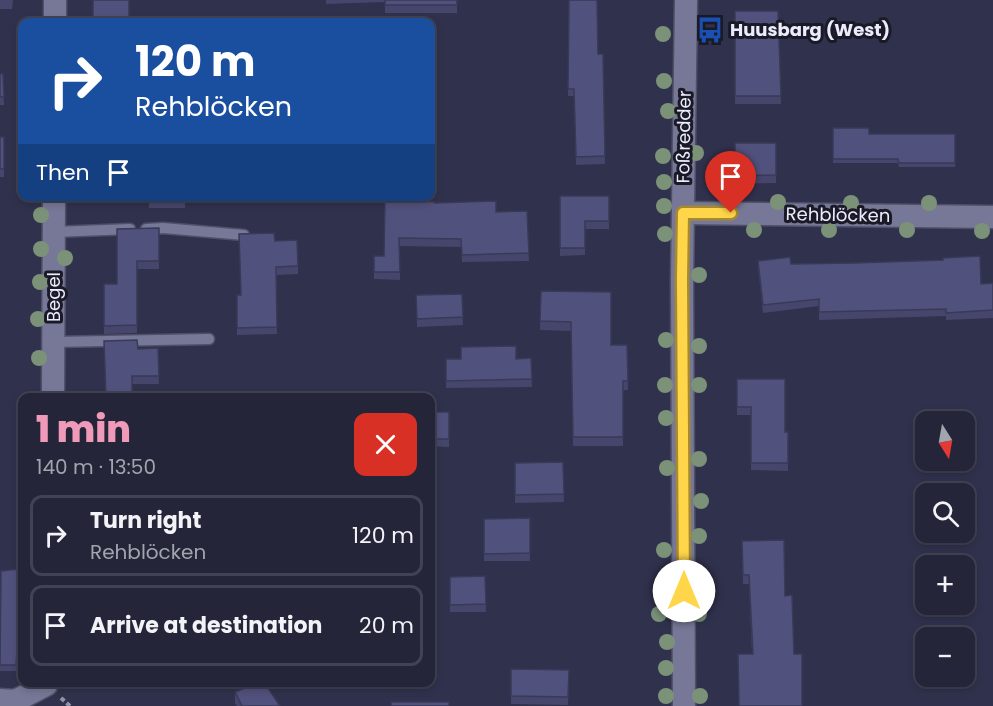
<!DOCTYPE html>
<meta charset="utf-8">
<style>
:root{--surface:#242539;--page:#303144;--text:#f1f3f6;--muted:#a3a5ae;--line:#414253;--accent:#ef9ab8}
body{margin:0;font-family:Poppins,sans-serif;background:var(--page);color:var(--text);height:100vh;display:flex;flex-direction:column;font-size:22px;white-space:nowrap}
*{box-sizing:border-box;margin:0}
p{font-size:20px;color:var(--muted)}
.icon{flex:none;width:33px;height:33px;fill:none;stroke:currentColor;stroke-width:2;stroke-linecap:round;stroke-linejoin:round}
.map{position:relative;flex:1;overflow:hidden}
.panel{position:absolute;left:18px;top:393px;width:417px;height:294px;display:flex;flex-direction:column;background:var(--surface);border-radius:12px;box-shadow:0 3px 9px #0003,0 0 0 2px var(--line)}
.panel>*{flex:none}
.hud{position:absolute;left:18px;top:18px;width:417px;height:183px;border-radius:12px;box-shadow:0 3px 9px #0003,0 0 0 2px var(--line);background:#1a4fa0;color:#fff;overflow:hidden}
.needle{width:39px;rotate:169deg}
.fabs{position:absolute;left:915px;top:411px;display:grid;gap:12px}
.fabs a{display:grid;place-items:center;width:60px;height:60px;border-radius:12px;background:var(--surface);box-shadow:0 3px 9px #0003,0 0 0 2px var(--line);font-size:30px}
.pin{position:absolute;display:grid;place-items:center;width:51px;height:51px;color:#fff;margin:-62px -26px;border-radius:50% 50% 50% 0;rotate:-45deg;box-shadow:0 0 6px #0007}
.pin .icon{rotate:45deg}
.me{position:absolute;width:66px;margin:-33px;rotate:0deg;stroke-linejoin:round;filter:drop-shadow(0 0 4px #0008)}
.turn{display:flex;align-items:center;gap:21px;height:126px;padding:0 18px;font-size:27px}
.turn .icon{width:78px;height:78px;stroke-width:2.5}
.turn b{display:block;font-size:42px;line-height:51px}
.then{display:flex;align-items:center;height:57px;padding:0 18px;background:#0003;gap:12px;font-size:22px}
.round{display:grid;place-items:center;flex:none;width:63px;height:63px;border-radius:12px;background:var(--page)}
.summary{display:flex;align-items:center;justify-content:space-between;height:102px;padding:0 18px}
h1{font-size:36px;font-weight:800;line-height:45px;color:var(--accent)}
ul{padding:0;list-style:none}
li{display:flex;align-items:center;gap:18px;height:81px;margin:0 12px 9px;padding:0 6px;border:3px solid var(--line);border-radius:12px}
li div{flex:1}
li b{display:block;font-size:22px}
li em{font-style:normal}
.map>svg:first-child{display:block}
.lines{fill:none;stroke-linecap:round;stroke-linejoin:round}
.lane-casing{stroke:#4f4f66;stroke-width:13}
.street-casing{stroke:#4f4f66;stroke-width:25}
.path{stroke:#9293aa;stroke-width:4;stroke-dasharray:4.5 3;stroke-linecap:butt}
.lane{stroke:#777897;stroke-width:10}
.street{stroke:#777897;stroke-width:22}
.tree{fill:#7b9279}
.wall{fill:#46466c}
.building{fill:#51517d;stroke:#393958;stroke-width:1.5}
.route-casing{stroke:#a68a30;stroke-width:15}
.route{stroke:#ffd54a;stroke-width:10}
.labels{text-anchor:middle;stroke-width:6;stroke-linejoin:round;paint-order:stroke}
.poi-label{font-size:18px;font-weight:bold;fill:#eaebfd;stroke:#1a1a27;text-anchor:start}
.street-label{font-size:18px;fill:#eaebfd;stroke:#1a1a27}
</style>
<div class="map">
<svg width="993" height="706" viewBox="0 0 993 706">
<rect width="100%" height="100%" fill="#30314c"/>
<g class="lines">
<g class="lane-casing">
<g id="lane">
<polyline points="146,229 163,228 244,235"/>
<polyline points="54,232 130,229"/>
<polyline points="54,342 209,339"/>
</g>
</g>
<g class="street-casing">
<g id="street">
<polyline points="55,22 55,0"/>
<polyline points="683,213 993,217"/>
<polyline points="53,398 54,196"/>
<polyline points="0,700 15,701 46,685 46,682"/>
<polyline points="684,706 682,279 686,0"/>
</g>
</g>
<polyline class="path" points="61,698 70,706"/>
<use href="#lane" class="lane"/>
<use href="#street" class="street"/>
</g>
<g class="tree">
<circle cx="663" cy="34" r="8"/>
<circle cx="664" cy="81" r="8"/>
<circle cx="668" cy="111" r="8"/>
<circle cx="696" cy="153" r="8"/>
<circle cx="663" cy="156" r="8"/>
<circle cx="664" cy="182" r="8"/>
<circle cx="778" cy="202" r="8"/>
<circle cx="851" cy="203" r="8"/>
<circle cx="929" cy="203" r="8"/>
<circle cx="664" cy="206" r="8"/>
<circle cx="41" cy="215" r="8"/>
<circle cx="754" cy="230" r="8"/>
<circle cx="829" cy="230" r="8"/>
<circle cx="907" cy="230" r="8"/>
<circle cx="982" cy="231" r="8"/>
<circle cx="665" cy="234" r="8"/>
<circle cx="41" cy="249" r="8"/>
<circle cx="65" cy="258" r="8"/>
<circle cx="699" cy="275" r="8"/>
<circle cx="40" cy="282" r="8"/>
<circle cx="38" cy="319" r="8"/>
<circle cx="666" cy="340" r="8"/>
<circle cx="699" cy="346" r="8"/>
<circle cx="39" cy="358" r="8"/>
<circle cx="665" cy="385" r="8"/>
<circle cx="699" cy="385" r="8"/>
<circle cx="666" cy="418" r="8"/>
<circle cx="699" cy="459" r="8"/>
<circle cx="667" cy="468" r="8"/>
<circle cx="701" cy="501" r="8"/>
<circle cx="699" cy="536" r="8"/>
<circle cx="664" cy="550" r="8"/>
<circle cx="699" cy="574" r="8"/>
<circle cx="666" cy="600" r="8"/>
<circle cx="659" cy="614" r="8"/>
<circle cx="699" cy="614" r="8"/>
<circle cx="667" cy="642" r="8"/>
<circle cx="666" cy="668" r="8"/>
<circle cx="666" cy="696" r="8"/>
<circle cx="700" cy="696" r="8"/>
</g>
<g class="wall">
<polygon points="0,0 13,0 12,9 0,9"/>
<polygon points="326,0 457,0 457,13 385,13 385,2 326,4"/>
<polygon points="569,0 598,54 603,54 605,164 576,165 574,96 568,96"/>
<polygon points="735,11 778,11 781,104 735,104"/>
<polygon points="0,74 3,74 4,105 0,105"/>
<polygon points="833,128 869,134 955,134 955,167 899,167 898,163 833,163"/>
<rect x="0" y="137" width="4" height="40"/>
<polygon points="735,143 776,143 776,183 735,184"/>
<rect x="149" y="196" width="36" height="12"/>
<polygon points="560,196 609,196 609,229 585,229 585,255 560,256"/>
<polygon points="416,201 496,212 527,211 529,261 462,262 461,247 400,246 400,280 374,279 374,256 384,256"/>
<polygon points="159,228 159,269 137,269 137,333 104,334 104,284 117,284"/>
<polygon points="275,241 298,266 298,274 276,275 277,334 237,335 237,295 241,295"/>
<polygon points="758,261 981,284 993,283 993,318 946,320 946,316 819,320 819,306 763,313 758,268"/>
<polygon points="541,291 611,345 627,345 628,390 623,390 623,446 573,446 571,331 540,330"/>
<polygon points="462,294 463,325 417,327 416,295"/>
<polygon points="158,348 159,384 132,384 106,398 138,349"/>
<polygon points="531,358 532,387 446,388 446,359"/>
<polygon points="737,379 785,432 788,432 788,471 751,470 751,415 737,415"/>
<polygon points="430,412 449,412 449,447 430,446"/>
<polygon points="563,462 564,502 515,503 515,463"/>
<polygon points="530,518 530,561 484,561 484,519"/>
<polygon points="784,540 752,654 749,584 743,584 742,541"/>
<polygon points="485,576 486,612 450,612 450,577"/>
<polygon points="19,633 16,671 0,671 0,642"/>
<polygon points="511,669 569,670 568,705 511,704"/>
<rect x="135" y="682" width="55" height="5"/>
<polygon points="235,692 280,706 237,706 235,703"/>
</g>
<g class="building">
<rect x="93" y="0" width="36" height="22"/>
<rect x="385" y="0" width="72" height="5"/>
<polygon points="569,0 597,0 598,54 603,54 605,156 576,157 574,89 568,89"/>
<polygon points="735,11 778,11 781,96 735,96"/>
<polygon points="0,74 3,74 4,97 0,97"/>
<polygon points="833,128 869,128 869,134 955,134 955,163 899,163 898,159 833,159"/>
<rect x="0" y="137" width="4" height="32"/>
<polygon points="735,143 776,143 776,175 735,176"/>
<polygon points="149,196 185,196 185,200 149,201"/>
<polygon points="385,196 416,196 416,201 435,202 435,203 496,201 496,212 527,211 529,253 462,255 461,239 399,238 400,272 374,272 374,256 384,256"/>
<polygon points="560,196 609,196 609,221 585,221 585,248 560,248"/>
<polygon points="159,228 159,261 137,261 137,325 104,326 104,284 117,284 117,229"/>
<polygon points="274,233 275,241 297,240 298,266 276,267 277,327 237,328 237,295 241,295 239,234"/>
<polygon points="980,256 981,284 993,283 993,310 946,313 946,309 819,312 819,299 763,305 758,261 790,257 791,264 855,263 943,260 943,258"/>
<polygon points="541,291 611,292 611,345 627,345 628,381 623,381 623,437 573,437 571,322 540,321"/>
<polygon points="462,294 463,317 417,319 416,295"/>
<polygon points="137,340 138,349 158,348 159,376 132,376 132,398 106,398 104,341"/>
<polygon points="516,346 516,359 531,358 532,379 446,381 446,359 461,359 461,347"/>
<polygon points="737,379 785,379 785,432 788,432 788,463 751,463 751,407 737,407"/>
<polygon points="297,395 297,396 337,395 337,398 255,398 255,397"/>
<rect x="430" y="412" width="19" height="27"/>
<polygon points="563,462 564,494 515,495 515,463"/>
<polygon points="530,518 530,553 484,554 484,519"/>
<polygon points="784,540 785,596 792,595 794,654 802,654 802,706 739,706 738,654 753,654 749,575 743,575 742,541"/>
<polygon points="19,569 19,627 16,665 0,665 1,571"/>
<polygon points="485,576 486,604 450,605 450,577"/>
<polygon points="511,669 569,670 568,697 511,696"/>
<polygon points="260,682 264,682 280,706 242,706 235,692"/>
<rect x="391" y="702" width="58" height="4"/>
</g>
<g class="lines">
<g class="route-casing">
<polyline id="route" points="684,591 682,279 683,213 731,213"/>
</g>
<use href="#route" class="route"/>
</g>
<defs>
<g id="bus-bare" transform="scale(2.07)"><path d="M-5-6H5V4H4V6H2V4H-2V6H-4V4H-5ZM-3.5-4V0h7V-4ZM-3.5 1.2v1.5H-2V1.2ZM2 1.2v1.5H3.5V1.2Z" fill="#1a4fb4" stroke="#1a1a27" stroke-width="2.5" paint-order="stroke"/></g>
</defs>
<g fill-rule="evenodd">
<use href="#bus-bare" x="710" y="30"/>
</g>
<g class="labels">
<g class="poi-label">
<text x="730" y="36">Huusbarg (West)</text>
</g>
<g class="street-label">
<text transform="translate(684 137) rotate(-89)" y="6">Foßredder</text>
<text transform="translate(838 215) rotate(1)" y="6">Rehblöcken</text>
<text transform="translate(54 297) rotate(-90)" y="6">Begel</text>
</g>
</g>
</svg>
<div class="fabs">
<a><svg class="needle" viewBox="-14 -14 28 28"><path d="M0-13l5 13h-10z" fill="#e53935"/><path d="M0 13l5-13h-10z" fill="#a3a5ae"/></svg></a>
<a><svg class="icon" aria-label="search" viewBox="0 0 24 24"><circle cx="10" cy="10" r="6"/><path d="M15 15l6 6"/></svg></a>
<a>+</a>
<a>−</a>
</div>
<div class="pin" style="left:731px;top:213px;background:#d93025"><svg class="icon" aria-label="arrive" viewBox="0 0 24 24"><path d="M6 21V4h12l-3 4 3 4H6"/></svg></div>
<svg class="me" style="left:684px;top:591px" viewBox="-20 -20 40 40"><circle r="19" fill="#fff"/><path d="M0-13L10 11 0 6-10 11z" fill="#ffd54a"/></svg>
<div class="hud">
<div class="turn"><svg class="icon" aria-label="right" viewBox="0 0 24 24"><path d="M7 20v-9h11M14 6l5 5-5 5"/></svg><div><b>120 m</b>Rehblöcken</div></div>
<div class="then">Then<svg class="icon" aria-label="arrive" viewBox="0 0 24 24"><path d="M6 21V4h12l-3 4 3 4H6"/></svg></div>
</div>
<section class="panel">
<div class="summary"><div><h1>1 min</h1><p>140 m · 13:50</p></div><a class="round" style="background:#d93025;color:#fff"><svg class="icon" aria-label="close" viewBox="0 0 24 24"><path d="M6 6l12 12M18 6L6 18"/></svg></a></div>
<ul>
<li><svg class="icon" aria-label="right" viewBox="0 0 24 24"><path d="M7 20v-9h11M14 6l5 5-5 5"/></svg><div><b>Turn right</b><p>Rehblöcken</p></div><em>120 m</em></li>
<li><svg class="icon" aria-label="arrive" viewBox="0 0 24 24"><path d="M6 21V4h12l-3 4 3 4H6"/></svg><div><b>Arrive at destination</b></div><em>20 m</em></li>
</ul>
</section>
</div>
